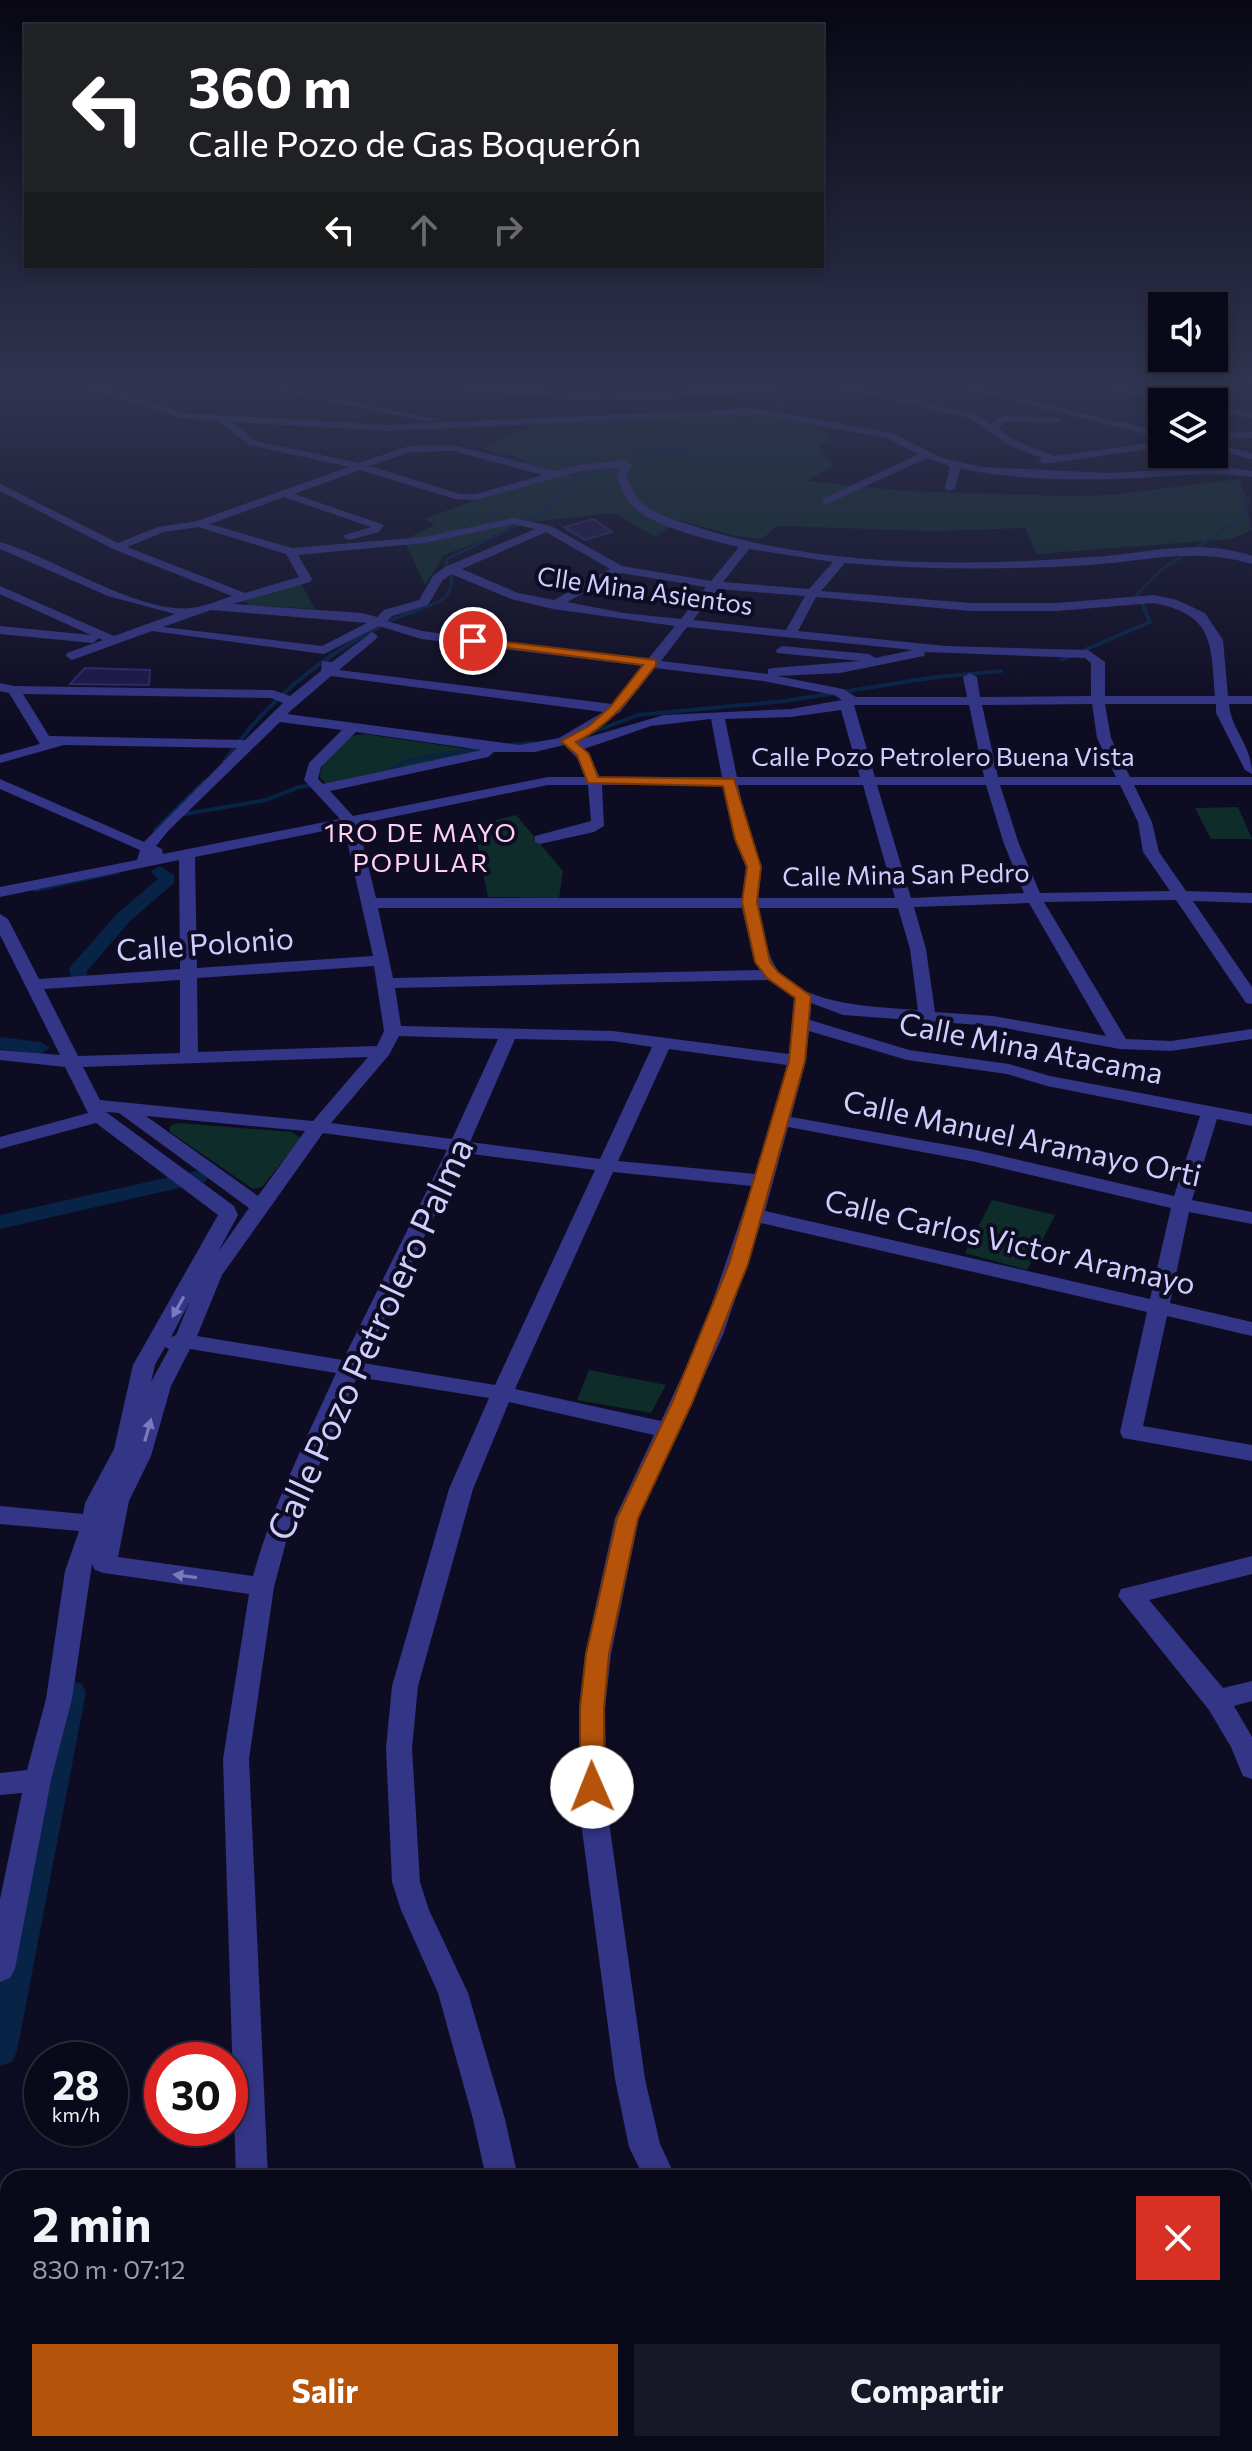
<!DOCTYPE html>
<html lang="es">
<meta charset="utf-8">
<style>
:root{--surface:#0a091a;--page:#181727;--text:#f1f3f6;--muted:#999aa2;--line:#2a2a39;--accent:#b45309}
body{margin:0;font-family:Commissioner,sans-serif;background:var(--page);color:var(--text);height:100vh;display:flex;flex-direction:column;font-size:30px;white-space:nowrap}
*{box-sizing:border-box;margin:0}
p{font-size:26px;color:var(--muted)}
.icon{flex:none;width:44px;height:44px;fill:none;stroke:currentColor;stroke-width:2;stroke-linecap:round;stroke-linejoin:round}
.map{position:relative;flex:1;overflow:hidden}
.side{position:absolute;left:0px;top:2170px;width:1252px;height:282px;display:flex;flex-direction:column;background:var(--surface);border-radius:24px 24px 0 0;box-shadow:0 4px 12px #0003,0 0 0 2px var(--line)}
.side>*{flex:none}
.guide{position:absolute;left:24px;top:24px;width:800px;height:244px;border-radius:0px;box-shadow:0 4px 12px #0003,0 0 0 2px var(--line);background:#202124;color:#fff;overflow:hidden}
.tools{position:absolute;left:1148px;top:292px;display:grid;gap:16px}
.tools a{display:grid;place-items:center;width:80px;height:80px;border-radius:0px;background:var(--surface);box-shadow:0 4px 12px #0003,0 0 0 2px var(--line);font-size:40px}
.speed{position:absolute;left:24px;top:2042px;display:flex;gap:16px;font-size:40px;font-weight:700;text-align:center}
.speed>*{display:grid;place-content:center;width:104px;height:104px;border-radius:50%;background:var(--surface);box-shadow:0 4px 12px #0003,0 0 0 2px var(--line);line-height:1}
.speed small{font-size:20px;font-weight:400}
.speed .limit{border:12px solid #d22;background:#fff;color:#111}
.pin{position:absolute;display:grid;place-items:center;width:68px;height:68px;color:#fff;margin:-34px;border:4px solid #fff;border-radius:50%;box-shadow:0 2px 8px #0007}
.me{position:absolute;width:88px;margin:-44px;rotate:359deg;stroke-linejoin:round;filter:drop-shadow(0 0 6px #0008)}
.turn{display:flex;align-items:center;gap:28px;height:168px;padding:0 32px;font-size:36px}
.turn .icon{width:104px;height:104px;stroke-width:2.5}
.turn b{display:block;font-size:56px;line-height:68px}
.lanes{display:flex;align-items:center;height:76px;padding:0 32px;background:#0003;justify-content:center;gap:40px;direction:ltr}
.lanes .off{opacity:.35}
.round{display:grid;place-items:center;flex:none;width:84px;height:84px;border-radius:0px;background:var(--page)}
.headline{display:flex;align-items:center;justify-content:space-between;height:136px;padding:0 32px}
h1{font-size:48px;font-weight:700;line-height:60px}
.button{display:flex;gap:16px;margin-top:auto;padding:16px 32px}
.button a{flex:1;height:92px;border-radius:0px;background:var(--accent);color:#fff;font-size:32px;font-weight:700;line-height:92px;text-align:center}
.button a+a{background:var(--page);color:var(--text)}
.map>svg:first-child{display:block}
.green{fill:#0e2d2a}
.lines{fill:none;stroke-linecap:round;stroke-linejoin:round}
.stream-far1{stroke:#072346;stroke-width:3}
.stream{stroke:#072346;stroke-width:4}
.canal{fill:#072346;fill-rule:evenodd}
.building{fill:#1c1645;stroke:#302673;stroke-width:2}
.minor{fill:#333586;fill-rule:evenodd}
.oneway{fill:#7a7abc}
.route{fill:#b45309;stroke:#753606;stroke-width:2}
.labels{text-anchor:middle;stroke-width:8;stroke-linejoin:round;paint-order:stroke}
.far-street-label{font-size:26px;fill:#d0ceff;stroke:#0e0c23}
.far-neighbourhood-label{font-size:26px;letter-spacing:2px;fill:#ffd0f1;stroke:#0e0c23}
.street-label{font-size:30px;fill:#d0ceff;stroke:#0e0c23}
.near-street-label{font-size:36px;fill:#d0ceff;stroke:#0e0c23}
</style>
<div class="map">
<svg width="1252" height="2451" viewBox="0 0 1252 2451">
<rect width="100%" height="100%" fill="#0e0c23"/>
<g class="green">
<path d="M 742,408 C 772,410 810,416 832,436 L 820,447 L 833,466 L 806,481 L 905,491 L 1066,496 L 1111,495 L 1240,479 L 1252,530 L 1231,539 L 1037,554 L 1025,528 L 933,531 L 777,526 L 762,539 L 736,536 L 679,520 L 655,537 L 614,513 L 530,522 L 444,555 L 425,585 L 404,540 L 435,525 L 424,519 L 542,476 L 519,458 L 481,448 L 539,424 L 708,416 Z"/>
<polygon points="300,582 315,609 250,605 243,601"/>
<path d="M 356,735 L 364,734 L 483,751 L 326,784 L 320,777 C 319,763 342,739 356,735 Z"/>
<polygon points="1238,807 1252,839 1211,839 1195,808"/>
<polygon points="516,815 563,871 559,898 488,897 474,826"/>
<polygon points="178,1123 292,1132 301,1138 262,1187 253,1189 170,1132 170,1126"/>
<polygon points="992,1200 1055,1215 1027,1270 965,1253"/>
<polygon points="589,1370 666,1385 651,1413 577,1400"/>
</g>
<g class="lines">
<g class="stream-far1">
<polyline points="769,408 802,396 808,386 829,380"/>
<path d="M 619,462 C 656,449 696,448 734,439 L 741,422 L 758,414"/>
<polyline points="446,567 447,559 535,516 557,501 572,480 605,467"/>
<path d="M 417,610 C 439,603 455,598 451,572"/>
<polyline points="1145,610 1137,594 1162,569 1243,518 1249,500 1233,486 1221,450"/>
</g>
<g class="stream">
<polyline points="390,620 423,608"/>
<polyline points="1061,660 1150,622 1144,608"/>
<polyline points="580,737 638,715 785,701 929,678 1001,671"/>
<polyline points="509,745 534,743"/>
<path d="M 224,762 C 265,702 318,659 382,625"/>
<polyline points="386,773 405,761 482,748"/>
<polyline points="168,817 266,800 299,787 316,785"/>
<polyline points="155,830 205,781"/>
<polyline points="35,890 118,872"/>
</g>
<g class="canal">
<polygon points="160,866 174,875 174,883 130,921 87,971 86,980 72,980 69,970 71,966 118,913 158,879 151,871"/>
<polygon points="0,1037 40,1042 50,1048 40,1054 0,1049"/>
<polygon points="197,1171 205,1172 208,1177 205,1182 0,1229 0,1215"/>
<polygon points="72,1681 82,1684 86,1692 17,2051 12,2062 0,2066 0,1971 58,1692 62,1684"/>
</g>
</g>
<g class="building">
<polygon points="593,519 612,532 585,540 564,527"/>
<polygon points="85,668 150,670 149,685 70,684"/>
</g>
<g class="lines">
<g class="minor">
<path d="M 0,380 L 84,381 L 184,413 L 388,425 L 755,408 L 892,433 L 942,458 L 982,467 L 1108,473 L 1224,467 L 1252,471 L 1252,477 C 1204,470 1157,479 1109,479 C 1061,480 1007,479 960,468 L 955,488 L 950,491 L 945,488 L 950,466 L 927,458 L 827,504 L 823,503 L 823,499 L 919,454 L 885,438 L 755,414 L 388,431 L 232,422 L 256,441 L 359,463 L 409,446 L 453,445 L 555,471 L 579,465 L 625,460 L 632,466 L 626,474 C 630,483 633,494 640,501 C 654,515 676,520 694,526 C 816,567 962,567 1090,557 C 1144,554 1200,537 1252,556 L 1252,564 C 1194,547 1147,561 1089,565 C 1008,570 926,570 845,563 L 821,591 L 971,603 L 1057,603 L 1154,595 L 1177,600 L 1205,613 L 1223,640 L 1228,696 L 1252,696 L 1252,704 L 1229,704 C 1231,730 1252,745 1252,774 L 1245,770 L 1216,713 L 1216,704 L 1105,704 L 1111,738 L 1130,777 L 1252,777 L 1252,785 L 1134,785 L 1152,822 L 1159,852 L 1186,891 L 1252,893 L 1252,903 L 1193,901 L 1252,987 L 1252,1004 L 1246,1003 L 1176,900 L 1044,902 L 1126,1039 L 1171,1041 L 1252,1029 L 1252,1039 L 1171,1051 L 1120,1049 L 993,1026 L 843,1015 L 811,1003 L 810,1020 L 909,1050 L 1009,1064 L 1050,1076 L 1252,1114 L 1252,1126 L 1217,1119 L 1192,1200 L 1252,1212 L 1252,1224 L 1189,1212 L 1170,1303 L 1252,1322 L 1252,1336 L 1167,1316 L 1143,1426 L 1252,1445 L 1252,1461 L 1123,1438 L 1120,1432 L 1147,1312 L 761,1223 L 723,1335 L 639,1518 L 611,1654 L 605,1708 L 607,1807 L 645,2079 L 660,2144 L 676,2178 L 644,2178 L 629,2147 L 615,2079 L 579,1807 L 579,1708 L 585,1654 L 615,1518 L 654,1435 L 509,1402 L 473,1489 L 418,1686 L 412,1748 L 420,1882 L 429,1910 L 468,1993 L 505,2119 L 518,2178 L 486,2178 L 473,2119 L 438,1993 L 401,1910 L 392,1882 L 386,1748 L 392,1686 L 449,1489 L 489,1398 L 357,1377 L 286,1542 L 274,1587 L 249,1759 L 268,2178 L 236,2178 L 223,1759 L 249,1594 L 104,1573 L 95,1570 L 92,1564 L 72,1699 L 51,1780 L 15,1969 L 10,1978 L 0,1982 L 0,1899 L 22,1793 L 0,1795 L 0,1773 L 27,1770 L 46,1699 L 65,1571 L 79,1531 L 0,1524 L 0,1506 L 83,1514 L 85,1503 L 114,1449 L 133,1365 L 218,1215 L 96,1123 L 0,1149 L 0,1137 L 88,1113 L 65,1067 L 0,1060 L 0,1050 L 60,1055 L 0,935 L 0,914 L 8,919 L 39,979 L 180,969 L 179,860 L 0,897 L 0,887 L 137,860 L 140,850 L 0,789 L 0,779 L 144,842 L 237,748 L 64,745 L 0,763 L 0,755 L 40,744 L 9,693 L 0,691 L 0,683 L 14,686 L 273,690 L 290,696 L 321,671 L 322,661 L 332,662 L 372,632 L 378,636 L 376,639 L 339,670 L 612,704 L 643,666 L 421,639 L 379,626 L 324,654 L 152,631 L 72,660 L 66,656 L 67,653 L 103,640 L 99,638 L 93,643 L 0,634 L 0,626 L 91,635 L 0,594 L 0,586 L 114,636 L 175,614 L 108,596 L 0,549 L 0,542 C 53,557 139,614 191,608 C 204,607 219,600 232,596 L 113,549 L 0,491 L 0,484 L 118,543 L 158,527 L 197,521 L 349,467 L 249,445 L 218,421 L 179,418 L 83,387 L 0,386 ZM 453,451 L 543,475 L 476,494 L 460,494 L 370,466 L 410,452 ZM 621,467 L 616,474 C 620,486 624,498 634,507 C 655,528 710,540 739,547 L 711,581 L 622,566 L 551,526 L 513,518 L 424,537 L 292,548 L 210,524 L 284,497 L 371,527 L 345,535 L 343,537 L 349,540 L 379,532 L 384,525 L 294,494 L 360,470 L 455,499 L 476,500 L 580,471 ZM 513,524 L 535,529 L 445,567 L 433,576 L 419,600 L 384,610 L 377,617 L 362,613 L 233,604 L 310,582 L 312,579 L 298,555 L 424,543 ZM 198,527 L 286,554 L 299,577 L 245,593 L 127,547 L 164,532 ZM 546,532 L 610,569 L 554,600 L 518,593 L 462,569 ZM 749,549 L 833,562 L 809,589 L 723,582 ZM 621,573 L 706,587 L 681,619 L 624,613 L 567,602 ZM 451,574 L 511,599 L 553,609 L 675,626 L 648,659 L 422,631 L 387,621 L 392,616 L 428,605 L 442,581 ZM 718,589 L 805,596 L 786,630 L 693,620 ZM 816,597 L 971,611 L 1057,611 L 1154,603 C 1214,615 1211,643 1215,696 L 1105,696 L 1105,662 L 1088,650 L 946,646 L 798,631 ZM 211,610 L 367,623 L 322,646 L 163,627 ZM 687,627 L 913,650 L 875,658 L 869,654 L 782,646 L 776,650 L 777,653 L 860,661 L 773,668 L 768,669 L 768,674 L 661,661 ZM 925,652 L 1085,658 L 1091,663 L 1091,696 L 980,697 L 977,677 L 970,673 L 963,677 L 967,697 L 856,697 L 843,689 L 777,676 L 840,673 L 924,656 ZM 655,668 L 763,681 L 834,695 L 842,700 L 791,709 L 664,715 L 575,741 L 620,712 ZM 331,676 L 603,712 L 559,738 L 520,745 L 287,714 ZM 23,694 L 271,698 L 283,703 L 245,740 L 49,736 ZM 1092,704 L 1097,738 L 1116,777 L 998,777 L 982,705 ZM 854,705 L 969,705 L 984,777 L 875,777 ZM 841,710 L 860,777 L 737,777 L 725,719 L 791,717 ZM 711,719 L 722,777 L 600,777 L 584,749 L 651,726 ZM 280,722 L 342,730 L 309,763 L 304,780 L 340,819 L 163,854 L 162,849 L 156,846 L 169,830 ZM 356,732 L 482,750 L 323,784 L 318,779 L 321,767 ZM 564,745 L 577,758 L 585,777 L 548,777 L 353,816 L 330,791 L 488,757 L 494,752 L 535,752 ZM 548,785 L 588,785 L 591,821 L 535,836 L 535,842 L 540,844 L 594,832 L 604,826 L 602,785 L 724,785 L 734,839 L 746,867 L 742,898 L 376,898 L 358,824 ZM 738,785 L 863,785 L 895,898 L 758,898 L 762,867 L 750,839 ZM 877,785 L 986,785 L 1004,844 L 1024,893 L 911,898 ZM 1000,785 L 1120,785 L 1138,822 L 1143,852 L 1170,891 L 1040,893 L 1019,844 ZM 344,827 L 373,956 L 197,968 L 195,857 ZM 1029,903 L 1106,1036 L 993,1016 L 935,1012 L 926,949 L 914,907 ZM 378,908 L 742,908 L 751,948 L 761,970 L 393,978 ZM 758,908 L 898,908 L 910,949 L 918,1010 C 878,1007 809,1006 780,973 C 766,956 763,929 758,908 ZM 374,966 L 384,1031 L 377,1046 L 198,1052 L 197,978 ZM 180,980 L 180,1053 L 78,1056 L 44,989 ZM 768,980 L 794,997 L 789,1054 L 613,1031 L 401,1026 L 395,988 ZM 809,1031 L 907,1060 L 1007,1074 L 1047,1086 L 1200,1116 L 1174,1196 L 976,1150 L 791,1117 L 806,1061 ZM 399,1036 L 498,1039 L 452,1139 L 331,1123 L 389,1055 ZM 515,1039 L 613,1041 L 652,1047 L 600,1159 L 470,1142 ZM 669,1049 L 787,1065 L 756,1174 L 618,1161 ZM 368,1057 L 313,1121 L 100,1100 L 83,1067 ZM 106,1112 L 119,1113 L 249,1208 L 218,1252 L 238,1215 L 234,1206 ZM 146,1116 L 305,1131 L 258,1196 ZM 788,1127 L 976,1162 L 1171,1208 L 1150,1299 L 765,1211 ZM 323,1133 L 447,1150 L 343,1360 L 197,1336 L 222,1275 ZM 465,1153 L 595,1170 L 495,1385 L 363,1363 ZM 613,1172 L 752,1186 L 701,1335 L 661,1421 L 515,1389 ZM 190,1301 L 176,1335 L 171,1337 ZM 165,1347 L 169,1349 L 151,1382 L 155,1365 ZM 190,1349 L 336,1373 C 306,1440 272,1506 253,1576 L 118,1557 L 129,1501 L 151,1456 L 171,1386 Z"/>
<polygon points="227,380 246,380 435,419 430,422"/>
<polygon points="406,380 609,394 773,385 763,380 830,381 976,414 991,424 1001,416 1063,418 1059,423 1004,422 998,429 1020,443 1055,456 1162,441 1162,447 1044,464 1039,461 1042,458 1012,447 969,418 830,387 786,383 786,387 764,392 649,400 570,399 490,393"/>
<polygon points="928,380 945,380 1162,432 1162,438"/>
<polygon points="1058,380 1078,380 1187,402 1166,402"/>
<polygon points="1214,405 1252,412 1252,418 1214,411"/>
<polygon points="1252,432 1252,438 1214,439 1214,433"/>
<polygon points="1214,444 1252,453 1252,459 1214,450"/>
<polygon points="1252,1556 1252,1574 1149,1600 1223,1688 1252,1681 1252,1701 1234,1706 1252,1737 1252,1779 1243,1776 1231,1747 1209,1710 1118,1596 1121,1589 1130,1587"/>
<polygon points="1252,2209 1252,2241 1244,2244 1244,2212"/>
<rect x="244" y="2444" width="36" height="7"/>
<polygon points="537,2444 573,2444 575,2451 539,2451"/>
<polygon points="850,2444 918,2444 918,2451 853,2451"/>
</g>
</g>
<defs><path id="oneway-solid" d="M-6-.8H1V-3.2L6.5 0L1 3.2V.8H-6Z" transform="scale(2)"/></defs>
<g class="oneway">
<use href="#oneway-solid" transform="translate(178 1307) rotate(119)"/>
<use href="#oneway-solid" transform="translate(148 1430) rotate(-74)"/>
<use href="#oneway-solid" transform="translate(185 1576) rotate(-172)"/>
</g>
<linearGradient id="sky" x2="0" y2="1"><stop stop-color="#080713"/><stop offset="0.53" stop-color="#303450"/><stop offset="1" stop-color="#303450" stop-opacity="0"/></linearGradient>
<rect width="1252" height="723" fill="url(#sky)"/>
<path class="route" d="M 473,638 L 656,660 L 656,665 C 632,696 612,724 576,742 L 589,754 L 598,777 L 734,779 L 761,867 L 757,902 L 770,962 L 778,972 L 811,996 L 805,1061 L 748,1264 L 692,1403 L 638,1518 L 609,1654 L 604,1708 L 604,1787 L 601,1794 L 592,1797 L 583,1794 L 580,1787 L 580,1708 L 586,1654 L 617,1518 L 672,1403 L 729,1264 L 789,1061 L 795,998 L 767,978 L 755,962 L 742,902 L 747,867 L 735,839 L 723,786 L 588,783 L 577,755 L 561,741 L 589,726 L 610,707 L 643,665 L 469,643 Z"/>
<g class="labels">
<g class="far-street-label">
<text transform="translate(645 591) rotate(8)" y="9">Clle Mina Asientos</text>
<text x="943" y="766">Calle Pozo Petrolero Buena Vista</text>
<text transform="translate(906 875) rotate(-1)" y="9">Calle Mina San Pedro</text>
</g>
<g class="far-neighbourhood-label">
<text x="421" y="842">1RO DE MAYO<tspan x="421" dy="30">POPULAR</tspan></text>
</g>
<g class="street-label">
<text transform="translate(205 945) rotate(-4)" y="10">Calle Polonio</text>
<text transform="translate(1031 1049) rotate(11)" y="10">Calle Mina Atacama</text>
<text transform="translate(1022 1139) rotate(12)" y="10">Calle Manuel Aramayo Orti</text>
<text transform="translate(1010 1243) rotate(13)" y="10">Calle Carlos Victor Aramayo</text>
</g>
<g class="near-street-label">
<text transform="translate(370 1339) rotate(-65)" y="13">Calle Pozo Petrolero Palma</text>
</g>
</g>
</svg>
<div class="tools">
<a><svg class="icon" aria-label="sound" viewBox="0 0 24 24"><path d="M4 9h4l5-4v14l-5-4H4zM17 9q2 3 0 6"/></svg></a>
<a><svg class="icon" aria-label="layers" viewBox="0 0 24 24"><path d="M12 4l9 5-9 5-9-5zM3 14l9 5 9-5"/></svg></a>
</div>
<div class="speed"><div>28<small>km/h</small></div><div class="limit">30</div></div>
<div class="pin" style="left:473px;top:641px;background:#d93025"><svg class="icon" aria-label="arrive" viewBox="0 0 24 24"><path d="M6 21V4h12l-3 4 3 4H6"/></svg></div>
<svg class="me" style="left:592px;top:1787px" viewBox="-20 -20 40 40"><circle r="19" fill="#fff"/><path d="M0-13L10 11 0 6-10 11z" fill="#b45309"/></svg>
<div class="guide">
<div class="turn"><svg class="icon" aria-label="left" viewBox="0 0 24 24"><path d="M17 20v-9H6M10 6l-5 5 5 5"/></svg><div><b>360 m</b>Calle Pozo de Gas Boquerón</div></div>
<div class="lanes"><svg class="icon" aria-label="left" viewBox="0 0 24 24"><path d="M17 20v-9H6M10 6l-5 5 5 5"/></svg><svg class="icon off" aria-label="ahead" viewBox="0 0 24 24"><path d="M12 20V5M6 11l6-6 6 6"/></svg><svg class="icon off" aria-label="right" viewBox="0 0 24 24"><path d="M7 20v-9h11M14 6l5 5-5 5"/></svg></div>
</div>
<section class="side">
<div class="headline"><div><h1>2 min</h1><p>830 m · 07:12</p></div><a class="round" style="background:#d93025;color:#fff"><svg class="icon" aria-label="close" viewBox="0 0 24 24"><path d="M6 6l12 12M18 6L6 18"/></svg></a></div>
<div class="button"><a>Salir</a><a>Compartir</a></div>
</section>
</div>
